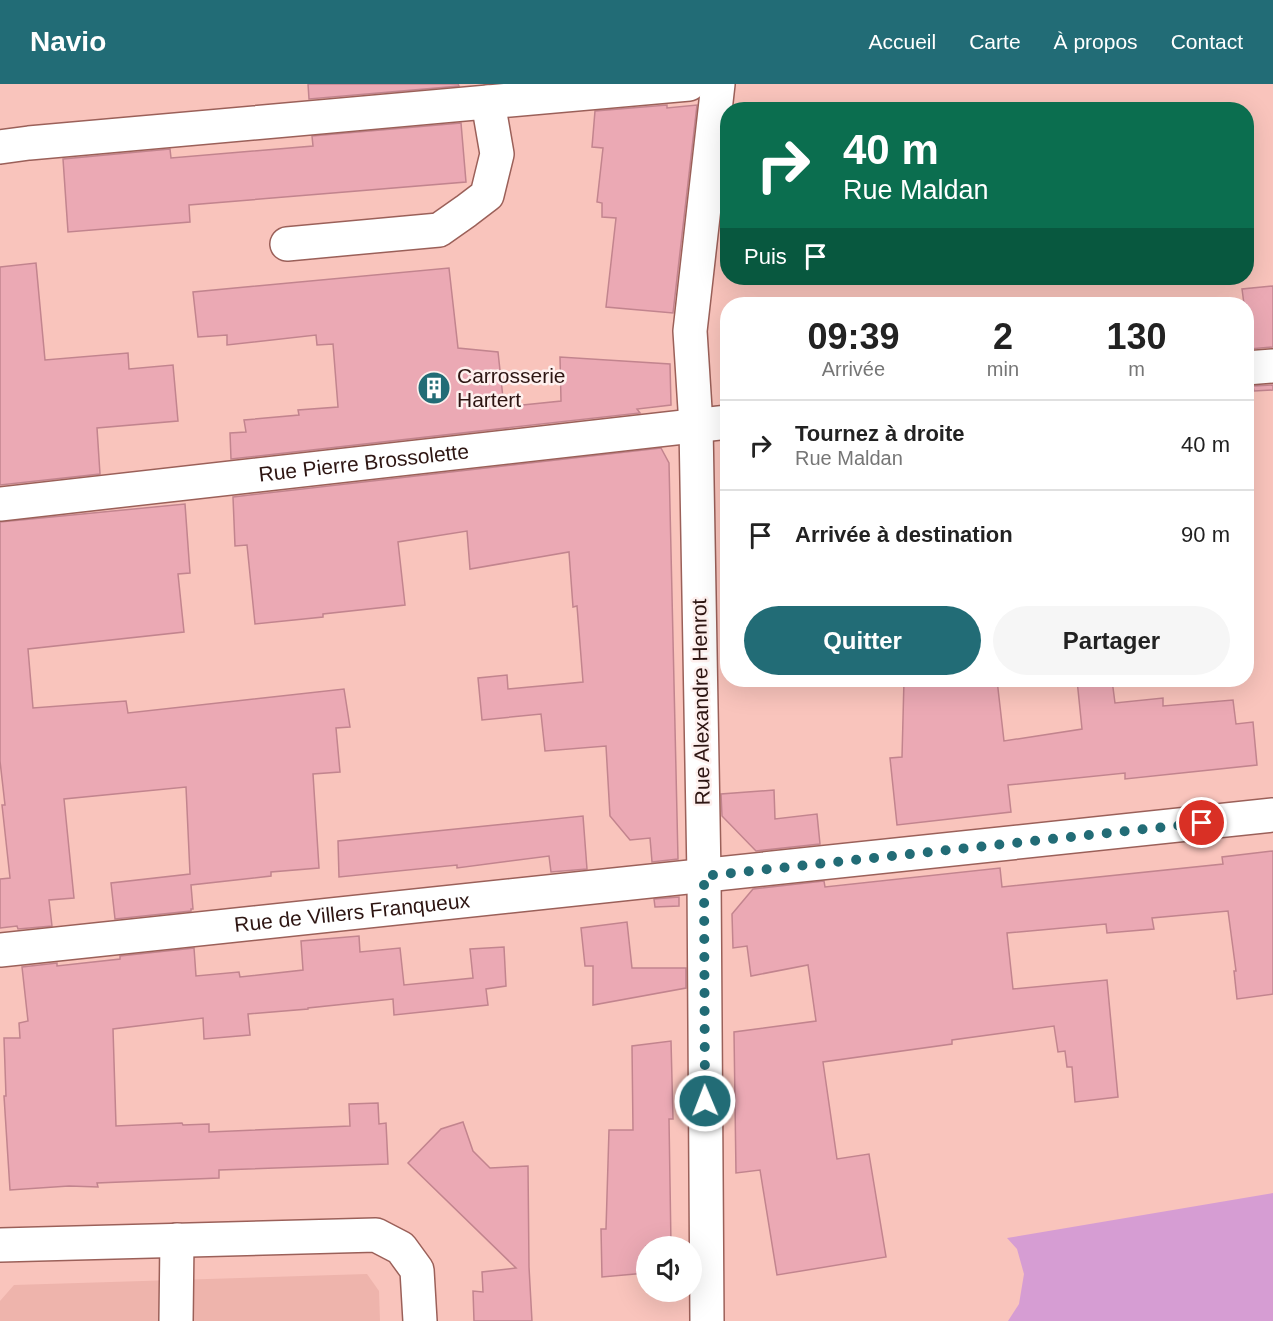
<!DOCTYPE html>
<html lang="fr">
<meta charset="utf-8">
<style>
:root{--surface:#fff;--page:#f6f6f6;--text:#222;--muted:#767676;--line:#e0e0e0;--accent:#226c76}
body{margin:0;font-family:Arial,sans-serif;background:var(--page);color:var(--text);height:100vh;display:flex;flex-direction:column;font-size:22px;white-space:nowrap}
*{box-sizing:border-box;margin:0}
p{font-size:20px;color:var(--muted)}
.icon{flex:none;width:33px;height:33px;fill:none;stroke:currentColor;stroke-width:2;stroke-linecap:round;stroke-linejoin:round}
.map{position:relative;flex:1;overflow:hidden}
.sheet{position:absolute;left:720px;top:213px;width:534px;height:390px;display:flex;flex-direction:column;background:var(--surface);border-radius:24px;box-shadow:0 6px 24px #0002}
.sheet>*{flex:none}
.hud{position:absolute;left:720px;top:18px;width:534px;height:183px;border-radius:24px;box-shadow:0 6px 24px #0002;background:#0b6e4f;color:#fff;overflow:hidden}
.tools{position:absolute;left:636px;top:1152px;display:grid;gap:12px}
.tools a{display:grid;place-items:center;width:66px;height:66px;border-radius:50%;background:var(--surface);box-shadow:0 6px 24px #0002;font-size:30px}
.pin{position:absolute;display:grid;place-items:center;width:51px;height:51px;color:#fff;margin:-26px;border:3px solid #fff;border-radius:50%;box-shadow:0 2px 6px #0007}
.me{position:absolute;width:66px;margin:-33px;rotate:359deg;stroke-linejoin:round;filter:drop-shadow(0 0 4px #0008)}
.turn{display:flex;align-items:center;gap:21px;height:126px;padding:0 24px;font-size:27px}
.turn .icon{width:78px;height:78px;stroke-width:2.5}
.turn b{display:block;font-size:42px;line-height:51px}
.then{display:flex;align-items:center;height:57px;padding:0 24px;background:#0003;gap:12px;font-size:22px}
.eta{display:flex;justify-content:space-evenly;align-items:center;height:102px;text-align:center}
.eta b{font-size:36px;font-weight:800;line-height:42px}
.button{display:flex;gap:12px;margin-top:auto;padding:12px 24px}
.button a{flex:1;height:69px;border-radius:36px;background:var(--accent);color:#fff;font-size:24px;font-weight:800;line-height:69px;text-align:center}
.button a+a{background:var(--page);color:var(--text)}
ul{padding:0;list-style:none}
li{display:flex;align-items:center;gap:18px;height:90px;padding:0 24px;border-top:2px solid var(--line)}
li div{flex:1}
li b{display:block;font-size:22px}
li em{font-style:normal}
header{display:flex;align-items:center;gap:36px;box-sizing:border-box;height:84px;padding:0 30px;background:var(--accent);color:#fff}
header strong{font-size:28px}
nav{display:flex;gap:33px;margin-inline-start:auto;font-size:21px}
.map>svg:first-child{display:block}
.built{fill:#eeb4ac}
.green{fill:#d69dd3}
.building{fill:#eba9b4;stroke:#c2848e;stroke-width:1.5}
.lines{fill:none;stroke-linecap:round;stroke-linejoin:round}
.minor-casing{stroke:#9b6059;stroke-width:36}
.minor{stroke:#fff;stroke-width:33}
.route{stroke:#226c76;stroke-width:10;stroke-dasharray:0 18}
.labels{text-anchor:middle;stroke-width:5;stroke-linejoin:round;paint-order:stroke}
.poi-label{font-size:21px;fill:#2d1512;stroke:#fef0ee;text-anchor:start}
.street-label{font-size:21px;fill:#2d1512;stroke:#fef0ee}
</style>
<header>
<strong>Navio</strong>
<nav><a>Accueil</a><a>Carte</a><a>À propos</a><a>Contact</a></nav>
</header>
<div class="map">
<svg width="1273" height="1237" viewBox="0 0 1273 1237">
<rect width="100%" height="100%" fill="#f9c4bc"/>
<polygon class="built" points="367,1190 379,1207 380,1237 0,1237 0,1217 14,1201"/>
<polygon class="green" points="1273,1109 1273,1237 1008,1237 1019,1220 1024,1190 1017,1165 1007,1154"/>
<g class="building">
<polygon points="308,0 458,0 459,2 309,15"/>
<polygon points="667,21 667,24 697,21 673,229 606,223 616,134 602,133 602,119 597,118 603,64 592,63 595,27"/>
<polygon points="461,39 466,98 189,121 190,138 68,148 63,75 170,65 171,74 313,62 312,52"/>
<polygon points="36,179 45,276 128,269 129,285 173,281 178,337 97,344 100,390 0,401 0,183"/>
<polygon points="449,184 458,264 498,268 504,323 561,317 560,273 670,280 671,321 637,325 640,329 231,375 230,349 246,348 244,336 299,331 298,326 338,323 333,260 317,261 316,251 227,261 227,251 198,253 193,208"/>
<polygon points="1273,202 1273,263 1249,265 1246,245 1246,220 1244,220 1242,205"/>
<polygon points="1273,301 1273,306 1254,307 1253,302"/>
<polygon points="661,364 669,379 678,775 652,778 650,754 630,756 610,732 606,662 545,667 541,630 482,636 478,594 507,591 508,605 583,598 577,522 573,523 569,468 470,485 467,447 398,458 405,521 323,530 323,533 255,540 247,461 235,462 233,413"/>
<polygon points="185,420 190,489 178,490 184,548 28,565 33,624 126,617 128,629 344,605 350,643 336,644 340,688 313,690 319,784 271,788 271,792 191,801 193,825 191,825 191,827 115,835 111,799 190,790 186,703 64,715 74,814 49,816 52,842 18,845 17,842 0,844 0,795 10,794 2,721 5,721 0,677 0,438"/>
<polygon points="904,596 997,596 1004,657 1082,645 1077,596 1112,596 1115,619 1163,614 1163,622 1233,616 1236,640 1253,638 1257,681 1125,695 1125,689 1008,701 1011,728 897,741 890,674 902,673"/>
<polygon points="774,706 775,735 817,730 820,760 756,767 722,732 721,710"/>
<polygon points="583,732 587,785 551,788 549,772 457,784 457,781 339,793 338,757"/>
<polygon points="1273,767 1273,910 1237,915 1234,887 1236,887 1228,827 1152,834 1154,845 1107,849 1106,840 1007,849 1013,905 1107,896 1118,1013 1075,1018 1072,983 1067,983 1065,967 1058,968 1054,942 952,956 952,960 823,978 837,1075 869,1070 886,1173 777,1191 760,1086 736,1089 734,948 816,937 808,881 751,892 747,862 733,864 732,830 753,805 824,797 825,803 1000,784 1002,803 1223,780 1222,773"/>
<polygon points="679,813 679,822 655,823 654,815"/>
<polygon points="627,838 632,884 686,884 686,904 593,921 593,882 585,882 581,844"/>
<polygon points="359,852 360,868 400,864 404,901 473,894 470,865 504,863 506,902 486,905 488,921 394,931 393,915 308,924 308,925 248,930 250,951 204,955 203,934 113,945 116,1042 182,1039 183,1041 209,1040 209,1048 350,1042 349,1020 378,1019 379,1040 386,1039 388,1080 219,1086 219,1094 97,1099 98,1103 69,1102 10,1106 4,1012 6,1012 4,954 20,954 19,939 28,937 22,883 57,879 57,882 120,875 120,872 194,864 196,892 239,888 240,893 303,886 301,857"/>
<polygon points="671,957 673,1035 669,1035 671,1162 646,1162 646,1189 602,1193 601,1145 606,1145 609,1046 633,1046 632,962"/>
<polygon points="463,1038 473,1067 490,1084 528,1082 529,1183 532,1237 474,1237 473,1207 483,1208 482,1188 516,1184 408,1079 441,1045"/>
</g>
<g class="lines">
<g class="minor-casing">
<g id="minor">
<polyline points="0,63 29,59 689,0"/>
<polyline points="287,160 439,146 466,127 487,111 497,70 488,18"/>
<polyline points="1246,284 1273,282"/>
<path id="s1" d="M 0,420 L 728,338"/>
<path id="s2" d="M 0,866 L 1273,731"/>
<polyline points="0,1161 376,1151 401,1164 417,1186 420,1237"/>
<polyline points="176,1237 177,1156"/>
<polyline points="707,1237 704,792 696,341 690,247 718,0"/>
</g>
</g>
<use href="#minor" class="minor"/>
</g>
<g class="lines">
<polyline class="route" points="705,1017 704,792 1202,739"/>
</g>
<defs>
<g id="building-disc" transform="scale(1.725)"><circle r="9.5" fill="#226c76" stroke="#fef0ee"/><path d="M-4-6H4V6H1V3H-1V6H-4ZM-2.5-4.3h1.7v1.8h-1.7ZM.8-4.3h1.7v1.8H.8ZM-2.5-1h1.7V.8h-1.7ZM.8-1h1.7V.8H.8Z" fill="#fff"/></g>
</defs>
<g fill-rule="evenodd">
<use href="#building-disc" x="434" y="304"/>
</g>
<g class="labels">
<g class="poi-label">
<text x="457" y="299">Carrosserie<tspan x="457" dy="24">Hartert</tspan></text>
</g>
<g class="street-label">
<text dy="7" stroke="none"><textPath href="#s1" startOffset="366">Rue Pierre Brossolette</textPath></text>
<text transform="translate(701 618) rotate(-91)" y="7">Rue Alexandre Henrot</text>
<text dy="7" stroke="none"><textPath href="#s2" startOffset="354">Rue de Villers Franqueux</textPath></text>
</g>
</g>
</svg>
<div class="tools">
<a><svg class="icon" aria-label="sound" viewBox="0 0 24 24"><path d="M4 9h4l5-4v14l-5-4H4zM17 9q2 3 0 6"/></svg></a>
</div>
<div class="pin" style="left:1202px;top:739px;background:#d93025"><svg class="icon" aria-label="arrive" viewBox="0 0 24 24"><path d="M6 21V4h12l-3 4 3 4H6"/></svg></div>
<svg class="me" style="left:705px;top:1017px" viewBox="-20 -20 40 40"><circle r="17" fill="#226c76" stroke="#fff" stroke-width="3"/><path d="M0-11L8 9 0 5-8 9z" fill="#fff"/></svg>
<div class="hud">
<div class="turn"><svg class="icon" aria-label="right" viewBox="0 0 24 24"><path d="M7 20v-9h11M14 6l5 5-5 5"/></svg><div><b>40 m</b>Rue Maldan</div></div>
<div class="then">Puis<svg class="icon" aria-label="arrive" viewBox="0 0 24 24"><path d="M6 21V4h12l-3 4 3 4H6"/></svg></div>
</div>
<section class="sheet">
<div class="eta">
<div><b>09:39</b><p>Arrivée</p></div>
<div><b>2</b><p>min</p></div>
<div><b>130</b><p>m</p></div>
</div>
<ul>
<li><svg class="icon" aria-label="right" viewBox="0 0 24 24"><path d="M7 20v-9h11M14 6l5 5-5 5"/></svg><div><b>Tournez à droite</b><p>Rue Maldan</p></div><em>40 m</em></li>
<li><svg class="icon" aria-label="arrive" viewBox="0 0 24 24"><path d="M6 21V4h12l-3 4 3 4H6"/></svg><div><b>Arrivée à destination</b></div><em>90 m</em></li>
</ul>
<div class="button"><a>Quitter</a><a>Partager</a></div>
</section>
</div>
